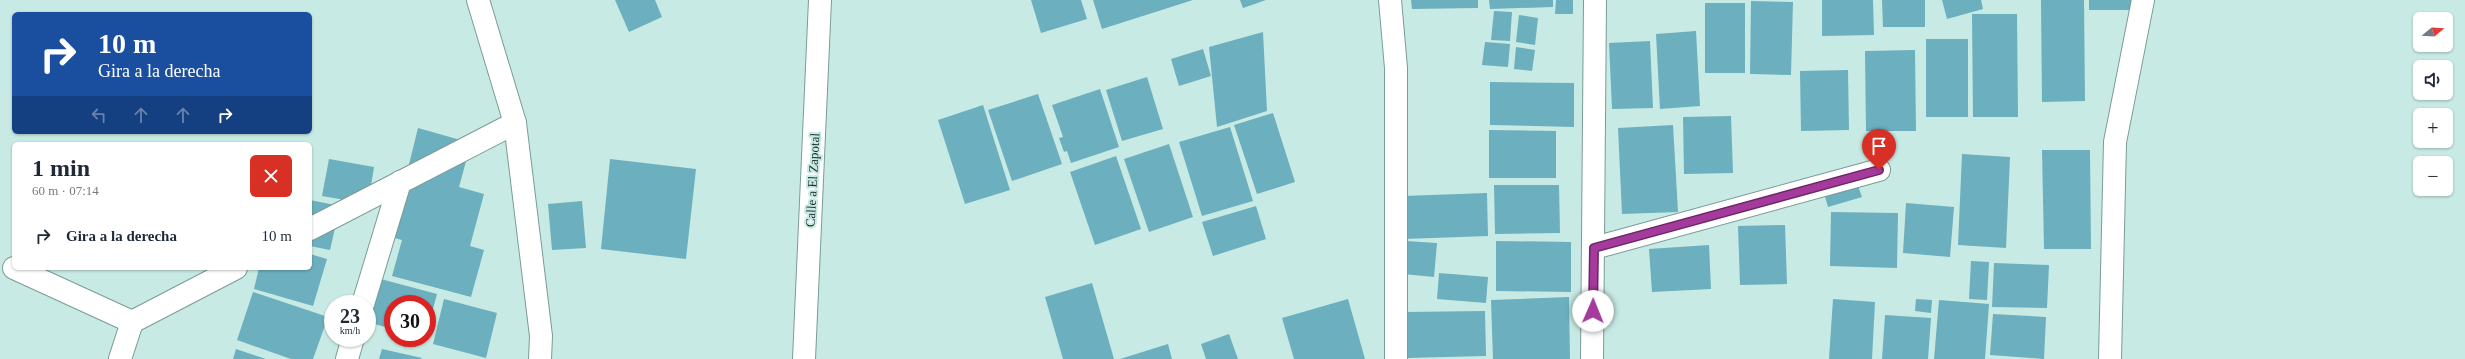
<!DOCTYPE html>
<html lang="es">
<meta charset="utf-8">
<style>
:root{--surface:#fff;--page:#f2f2f3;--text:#1f2937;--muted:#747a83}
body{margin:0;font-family:Georgia,serif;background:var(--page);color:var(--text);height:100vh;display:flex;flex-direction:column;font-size:15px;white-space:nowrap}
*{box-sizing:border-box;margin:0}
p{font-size:13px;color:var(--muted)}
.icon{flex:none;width:22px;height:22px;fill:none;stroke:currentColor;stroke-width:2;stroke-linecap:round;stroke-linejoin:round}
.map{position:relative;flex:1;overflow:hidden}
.sheet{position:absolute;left:12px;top:142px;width:300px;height:128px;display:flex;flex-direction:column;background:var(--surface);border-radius:6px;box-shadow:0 1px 3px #0004}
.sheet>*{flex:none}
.banner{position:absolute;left:12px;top:12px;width:300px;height:122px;border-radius:6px;box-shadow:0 1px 3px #0004;background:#1a4fa0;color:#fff;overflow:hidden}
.needle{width:26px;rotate:72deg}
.fabs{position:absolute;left:2413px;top:12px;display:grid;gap:8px}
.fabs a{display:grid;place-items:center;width:40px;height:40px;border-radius:6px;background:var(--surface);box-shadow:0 1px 3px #0004;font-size:20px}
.speed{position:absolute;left:324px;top:295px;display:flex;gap:8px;font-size:20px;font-weight:700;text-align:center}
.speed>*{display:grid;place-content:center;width:52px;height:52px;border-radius:50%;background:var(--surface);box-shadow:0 1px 3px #0004;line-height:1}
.speed small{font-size:10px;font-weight:400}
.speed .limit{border:6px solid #d22;background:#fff;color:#111}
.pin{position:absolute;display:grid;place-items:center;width:34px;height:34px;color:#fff;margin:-41px -17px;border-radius:50% 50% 50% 0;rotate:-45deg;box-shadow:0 0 4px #0007}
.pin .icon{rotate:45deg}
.me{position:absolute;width:44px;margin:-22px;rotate:1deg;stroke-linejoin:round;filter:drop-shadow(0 0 3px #0008)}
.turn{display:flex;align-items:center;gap:14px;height:84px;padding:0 20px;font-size:18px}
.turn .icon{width:52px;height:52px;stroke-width:2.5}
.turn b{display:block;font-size:28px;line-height:34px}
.lanes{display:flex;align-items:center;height:38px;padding:0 20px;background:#0003;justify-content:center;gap:20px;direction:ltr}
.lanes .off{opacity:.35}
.round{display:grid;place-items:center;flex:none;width:42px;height:42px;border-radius:6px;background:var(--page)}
.summary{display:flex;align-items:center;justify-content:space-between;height:68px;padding:0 20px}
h1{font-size:24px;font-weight:600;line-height:30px}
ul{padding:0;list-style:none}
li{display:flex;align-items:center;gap:12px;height:52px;padding:0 20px}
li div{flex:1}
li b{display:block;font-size:15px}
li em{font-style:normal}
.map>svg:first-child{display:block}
.building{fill:#6cafbe}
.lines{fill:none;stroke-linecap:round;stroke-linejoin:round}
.minor-casing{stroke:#7b9b96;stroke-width:24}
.tertiary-casing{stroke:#7b9b96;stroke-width:24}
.minor{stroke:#fff;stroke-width:22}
.tertiary{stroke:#fff;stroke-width:22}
.route-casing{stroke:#6b2665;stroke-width:10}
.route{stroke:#a43a9b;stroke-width:7}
.labels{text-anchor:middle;stroke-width:4;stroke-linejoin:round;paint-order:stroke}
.street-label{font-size:13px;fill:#1d2a28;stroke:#c8eae4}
</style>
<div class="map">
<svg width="2465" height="359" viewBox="0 0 2465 359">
<rect width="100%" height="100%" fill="#c8eae4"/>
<g class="building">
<polygon points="615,0 655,0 662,17 629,32"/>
<polygon points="1031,0 1081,0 1087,19 1041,33"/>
<polygon points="1093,0 1193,0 1102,29"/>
<polygon points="1240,0 1266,0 1243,8"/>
<polygon points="1411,0 1478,0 1478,8 1412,9"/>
<polygon points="1489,0 1553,0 1553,7 1490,9"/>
<polygon points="1556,0 1573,0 1573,14 1555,14"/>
<polygon points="1822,0 1873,0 1874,35 1822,36"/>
<polygon points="1882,0 1925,0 1925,27 1883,27"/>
<polygon points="1942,0 1981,0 1983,9 1947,19"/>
<polygon points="2041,0 2084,0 2085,101 2042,102"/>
<rect x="2089" y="0" width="46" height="10"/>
<polygon points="1751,1 1793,2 1791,75 1750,74"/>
<rect x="1705" y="3" width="40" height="70"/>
<polygon points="1494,11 1512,12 1510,41 1491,40"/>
<polygon points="1972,14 2017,14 2018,117 1973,117"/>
<polygon points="1519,15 1538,18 1535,45 1516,42"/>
<polygon points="1696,31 1700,106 1660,109 1656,34"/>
<polygon points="1263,32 1267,111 1217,127 1209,47"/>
<rect x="1926" y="39" width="42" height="78"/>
<polygon points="1650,41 1653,108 1612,109 1609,43"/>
<polygon points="1485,42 1510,44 1508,67 1482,65"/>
<polygon points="1516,47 1535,50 1532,71 1514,69"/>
<polygon points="1203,49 1211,76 1179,86 1171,59"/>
<polygon points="1915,50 1916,131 1866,131 1865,51"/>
<polygon points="1848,70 1849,130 1801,131 1800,71"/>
<polygon points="1147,77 1163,129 1122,141 1106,90"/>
<polygon points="1490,82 1574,83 1574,127 1490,125"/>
<polygon points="1100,89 1119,147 1071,163 1067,151 1064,152 1059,138 1063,137 1052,105"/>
<polygon points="1038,94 1062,164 1012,181 988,110"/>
<polygon points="983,105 1010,190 965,204 938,120"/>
<polygon points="1273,113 1295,182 1257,194 1234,125"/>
<polygon points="1731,116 1733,173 1684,174 1683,117"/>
<polygon points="1673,125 1678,212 1622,214 1618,128"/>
<polygon points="1230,127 1253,201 1202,216 1179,142"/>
<polygon points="418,128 471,143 459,187 484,194 470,246 484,250 471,297 392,276 402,240 391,237"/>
<polygon points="1489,130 1556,131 1556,178 1489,178"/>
<polygon points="1169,144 1193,217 1149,232 1124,159"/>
<polygon points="2042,150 2090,150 2091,249 2044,249"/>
<polygon points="1962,154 2010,157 2006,248 1958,245"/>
<polygon points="1116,156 1141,229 1095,245 1070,172"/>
<polygon points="329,159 374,167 368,204 322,196"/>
<polygon points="610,159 696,169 686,259 601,249"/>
<polygon points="1857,183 1862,197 1828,207 1824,193"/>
<polygon points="1494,185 1559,185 1560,233 1495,234"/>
<polygon points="1487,193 1488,236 1404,239 1403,196"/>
<polygon points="310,200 340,206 330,250 310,246"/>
<polygon points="582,201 586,248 552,250 548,204"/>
<polygon points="1906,203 1954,207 1950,257 1903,253"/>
<polygon points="1256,206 1266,239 1213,256 1202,222"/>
<polygon points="1831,212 1898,213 1897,268 1830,266"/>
<polygon points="1785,225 1787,284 1740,285 1738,226"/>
<polygon points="1406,241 1437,243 1434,277 1403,274"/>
<polygon points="1496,241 1571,242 1571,292 1496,291"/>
<polygon points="1709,245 1711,289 1652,292 1649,249"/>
<polygon points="310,254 327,259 313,306 254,289 259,268 310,268"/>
<polygon points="1971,261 1989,262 1987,300 1969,299"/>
<polygon points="1994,263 2049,265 2047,308 1992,307"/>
<polygon points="1439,273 1488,277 1486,303 1437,299"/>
<polygon points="377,278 437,294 427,331 427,304 393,304 393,329 367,322"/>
<polygon points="1092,283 1114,359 1063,359 1045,297"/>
<polygon points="253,292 328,317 313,359 291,359 237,340"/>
<polygon points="1569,297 1570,359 1493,359 1491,300"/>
<polygon points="444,299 497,313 486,358 433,344"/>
<polygon points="1348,299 1365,359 1294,359 1282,318"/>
<polygon points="1833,299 1875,302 1872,359 1829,359"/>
<polygon points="1916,299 1932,300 1931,313 1915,311"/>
<polygon points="1939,300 1989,304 1985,359 1934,359"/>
<polygon points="1485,311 1486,356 1406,358 1404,312"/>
<polygon points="1993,314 2046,317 2044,359 1990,355"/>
<polygon points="1885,315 1931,318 1928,359 1882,359"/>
<polygon points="1229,334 1238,359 1206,359 1201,344"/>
<polygon points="1168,344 1172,359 1120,359"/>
<polygon points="236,349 266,359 233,359"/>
<polygon points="382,349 422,358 421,359 379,359"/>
</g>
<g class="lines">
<g class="minor-casing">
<g id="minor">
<polyline points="478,0 515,123 541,336 540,359"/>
<polyline points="1390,0 1396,68 1396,359"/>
<polyline points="310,229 515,123"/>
<polyline points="1594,248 1879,170"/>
<polyline points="14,268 132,322 236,268"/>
<polyline points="363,304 400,182"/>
<polyline points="120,359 132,322"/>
<polyline points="347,359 353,338"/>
<polyline points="1592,359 1595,0"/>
<polyline points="2110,359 2115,142 2143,0"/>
</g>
</g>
<g class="tertiary-casing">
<polyline id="tertiary" points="804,359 820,0"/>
</g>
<use href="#minor" class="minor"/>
<use href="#tertiary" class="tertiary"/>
</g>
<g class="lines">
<g class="route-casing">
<polyline id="route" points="1593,311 1594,248 1879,170"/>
</g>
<use href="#route" class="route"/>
</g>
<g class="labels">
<g class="street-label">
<text transform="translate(812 180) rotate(-87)" y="5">Calle a El Zapotal</text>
</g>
</g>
</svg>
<div class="fabs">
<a><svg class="needle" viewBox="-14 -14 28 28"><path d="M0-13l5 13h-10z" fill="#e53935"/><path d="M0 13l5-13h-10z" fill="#747a83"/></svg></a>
<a><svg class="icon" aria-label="sound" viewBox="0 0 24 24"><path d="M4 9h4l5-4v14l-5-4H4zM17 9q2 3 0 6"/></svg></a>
<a>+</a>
<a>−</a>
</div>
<div class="speed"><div>23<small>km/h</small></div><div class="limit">30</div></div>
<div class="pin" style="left:1879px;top:170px;background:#d93025"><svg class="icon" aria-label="arrive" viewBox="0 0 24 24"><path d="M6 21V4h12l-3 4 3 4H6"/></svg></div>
<svg class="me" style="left:1593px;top:311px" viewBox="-20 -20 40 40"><circle r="19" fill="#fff"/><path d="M0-13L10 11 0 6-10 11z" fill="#a43a9b"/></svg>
<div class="banner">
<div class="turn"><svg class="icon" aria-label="right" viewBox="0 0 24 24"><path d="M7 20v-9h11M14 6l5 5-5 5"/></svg><div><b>10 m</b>Gira a la derecha</div></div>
<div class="lanes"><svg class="icon off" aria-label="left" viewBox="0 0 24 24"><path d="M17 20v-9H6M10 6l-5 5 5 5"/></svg><svg class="icon off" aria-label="ahead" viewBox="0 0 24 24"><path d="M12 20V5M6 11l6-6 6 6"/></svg><svg class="icon off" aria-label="ahead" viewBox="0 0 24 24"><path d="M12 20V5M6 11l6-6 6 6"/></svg><svg class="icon" aria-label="right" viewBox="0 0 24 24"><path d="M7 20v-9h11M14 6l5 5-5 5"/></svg></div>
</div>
<section class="sheet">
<div class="summary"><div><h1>1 min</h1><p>60 m · 07:14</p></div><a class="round" style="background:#d93025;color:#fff"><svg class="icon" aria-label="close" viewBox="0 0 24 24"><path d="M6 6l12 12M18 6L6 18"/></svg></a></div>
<ul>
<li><svg class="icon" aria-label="right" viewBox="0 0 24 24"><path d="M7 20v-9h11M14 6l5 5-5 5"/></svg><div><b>Gira a la derecha</b></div><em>10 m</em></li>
</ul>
</section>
</div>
